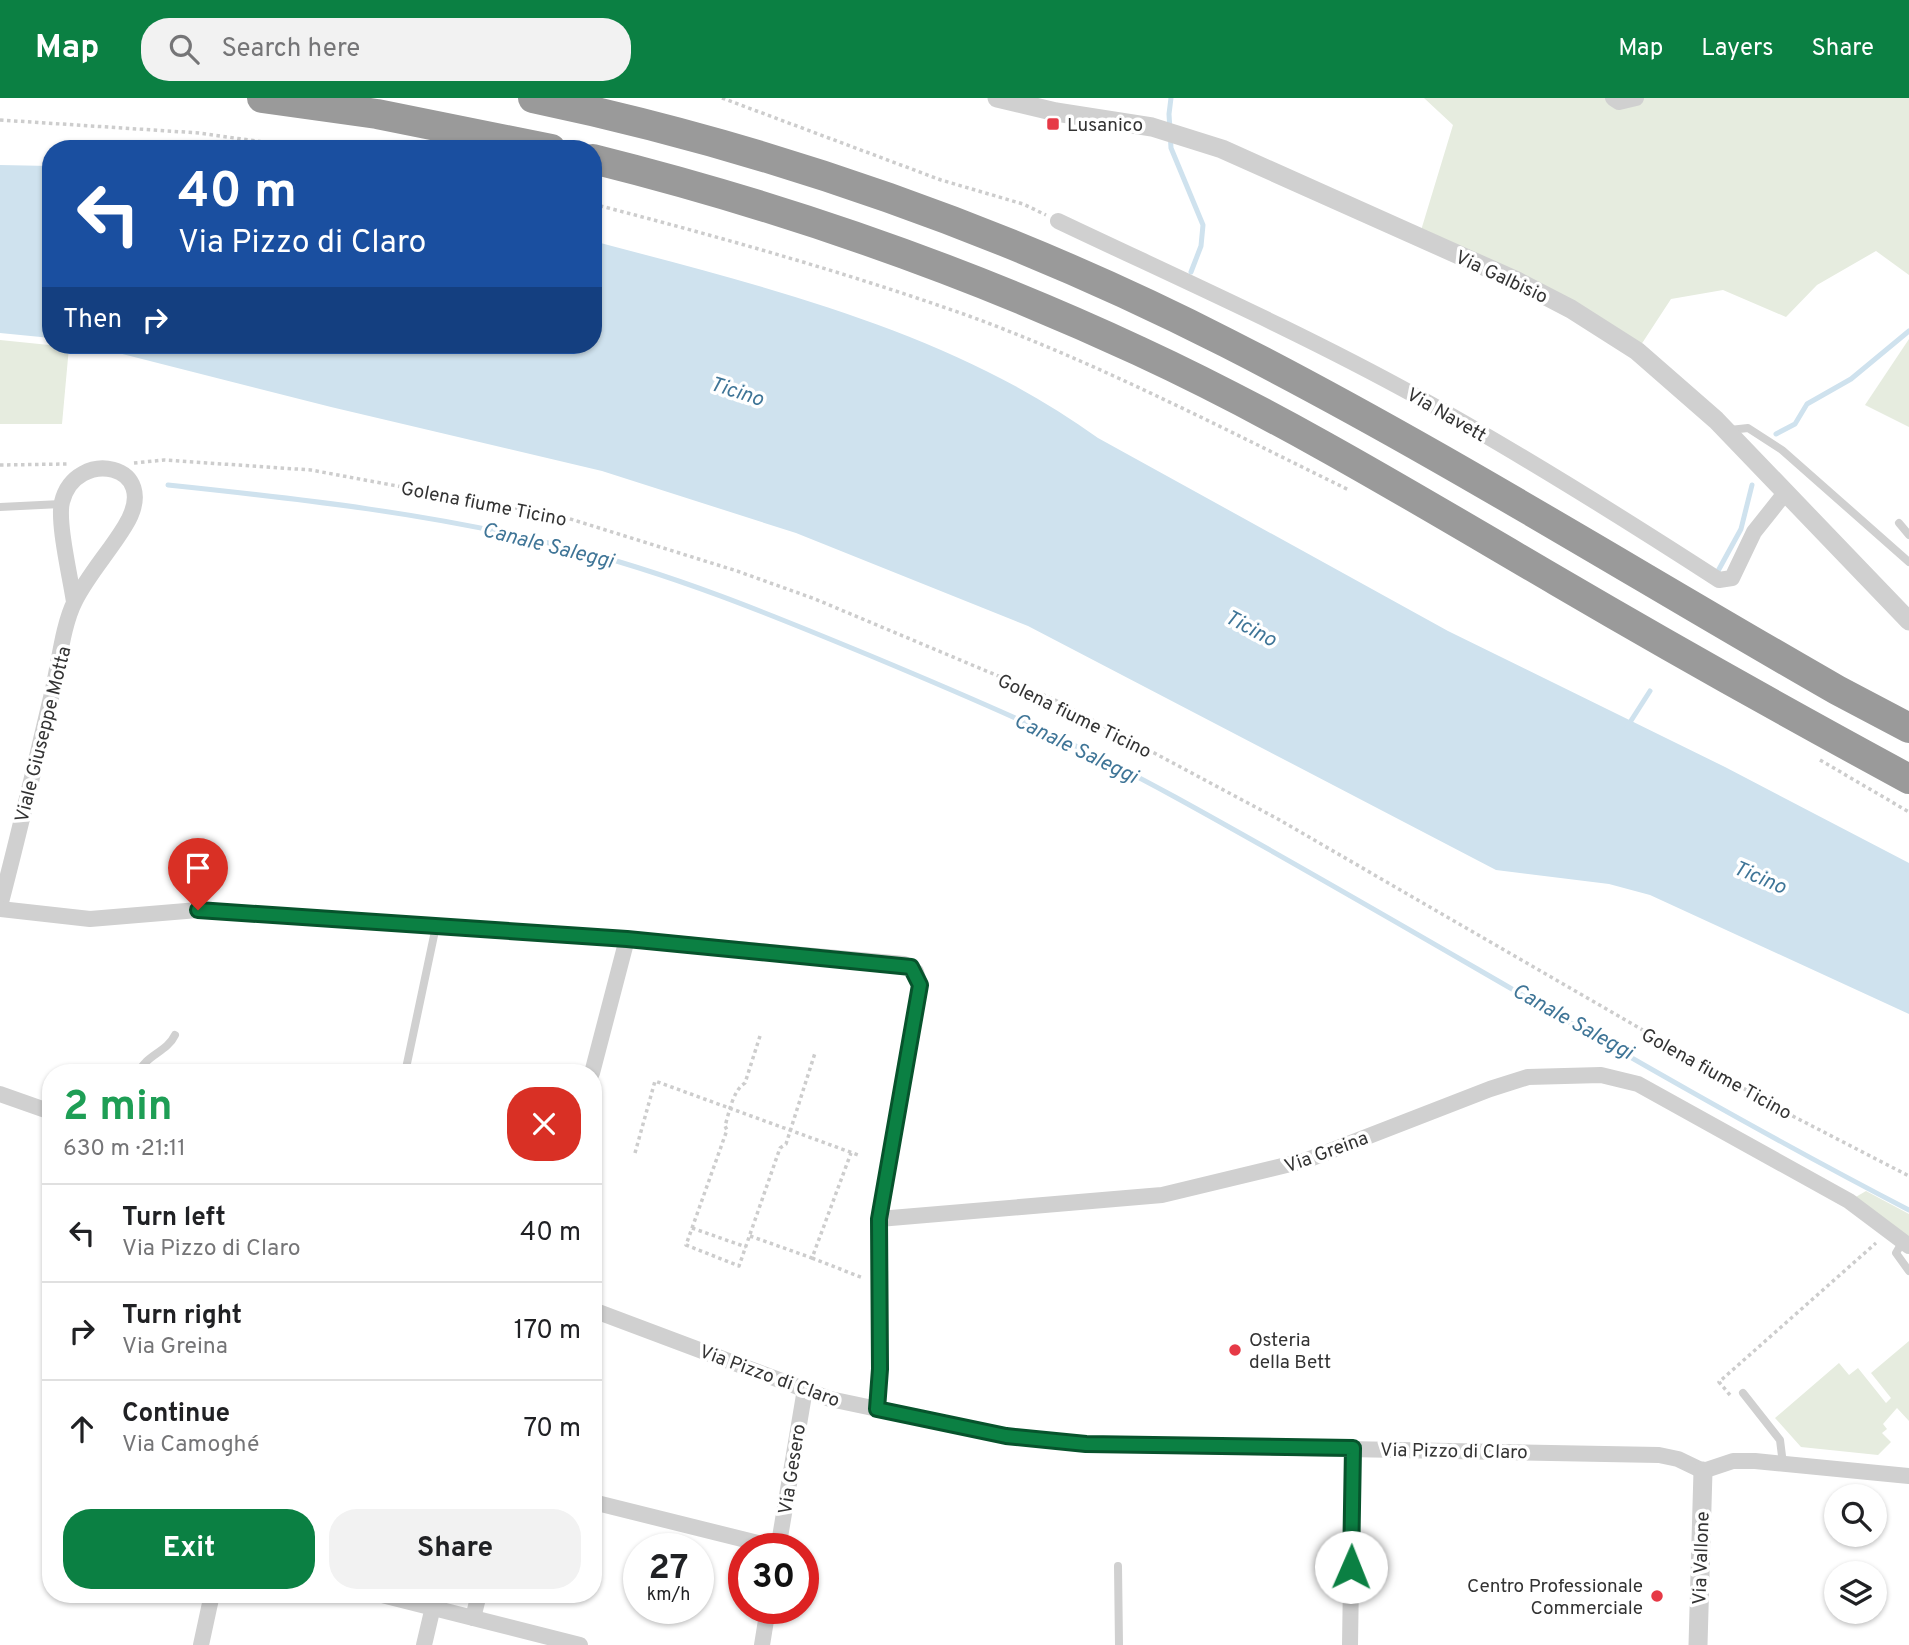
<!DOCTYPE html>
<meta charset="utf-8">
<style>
:root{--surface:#fff;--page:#f2f2f2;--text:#202124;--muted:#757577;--line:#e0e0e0;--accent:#0b8043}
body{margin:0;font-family:Overpass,sans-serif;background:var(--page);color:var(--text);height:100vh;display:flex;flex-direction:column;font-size:26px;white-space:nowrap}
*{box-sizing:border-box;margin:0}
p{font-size:23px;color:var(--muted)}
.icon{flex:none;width:38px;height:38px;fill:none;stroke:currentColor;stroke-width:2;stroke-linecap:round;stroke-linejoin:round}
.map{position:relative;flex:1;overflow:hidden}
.drawer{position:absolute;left:42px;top:966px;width:560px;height:539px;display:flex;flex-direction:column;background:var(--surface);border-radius:28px;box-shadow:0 2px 5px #0004}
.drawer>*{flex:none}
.guide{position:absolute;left:42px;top:42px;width:560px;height:214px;border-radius:28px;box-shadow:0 2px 5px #0004;background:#1a4fa0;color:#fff;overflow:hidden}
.buttons{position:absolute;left:1824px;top:1386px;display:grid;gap:14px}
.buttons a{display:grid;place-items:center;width:63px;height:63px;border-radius:50%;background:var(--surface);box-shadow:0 2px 5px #0004;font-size:35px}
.speed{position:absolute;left:623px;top:1435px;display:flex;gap:14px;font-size:35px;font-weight:700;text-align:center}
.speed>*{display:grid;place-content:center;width:91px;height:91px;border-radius:50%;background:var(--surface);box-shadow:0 2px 5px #0004;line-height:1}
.speed small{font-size:18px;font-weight:400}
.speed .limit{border:10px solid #d22;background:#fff;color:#111}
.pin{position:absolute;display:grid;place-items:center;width:60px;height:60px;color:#fff;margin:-72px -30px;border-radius:50% 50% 50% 0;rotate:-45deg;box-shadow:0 0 7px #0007}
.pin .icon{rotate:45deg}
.me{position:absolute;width:77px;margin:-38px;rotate:1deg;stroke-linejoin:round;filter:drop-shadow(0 0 5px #0008)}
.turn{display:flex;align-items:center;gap:24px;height:147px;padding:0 21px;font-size:32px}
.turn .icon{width:91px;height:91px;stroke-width:2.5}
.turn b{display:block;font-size:49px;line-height:60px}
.then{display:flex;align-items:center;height:66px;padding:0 21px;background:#0003;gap:14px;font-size:26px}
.round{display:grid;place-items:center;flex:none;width:74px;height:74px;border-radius:28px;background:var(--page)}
.head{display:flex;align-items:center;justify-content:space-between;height:119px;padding:0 21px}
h1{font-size:42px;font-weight:700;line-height:52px;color:#1e9e55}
.cta{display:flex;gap:14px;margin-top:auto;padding:14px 21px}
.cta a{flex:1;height:80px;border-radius:28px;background:var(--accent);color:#fff;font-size:28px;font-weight:700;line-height:80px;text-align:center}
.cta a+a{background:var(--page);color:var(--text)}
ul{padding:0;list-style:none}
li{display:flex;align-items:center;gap:21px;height:98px;padding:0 21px;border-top:2px solid var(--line)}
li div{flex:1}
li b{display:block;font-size:26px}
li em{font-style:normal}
header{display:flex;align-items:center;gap:42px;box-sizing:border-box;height:98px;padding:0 35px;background:var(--accent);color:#fff}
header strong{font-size:33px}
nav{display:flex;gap:38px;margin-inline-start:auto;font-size:24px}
.search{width:490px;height:63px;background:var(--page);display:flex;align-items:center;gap:18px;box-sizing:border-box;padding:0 24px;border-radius:28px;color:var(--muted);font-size:26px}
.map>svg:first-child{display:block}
.green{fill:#e6ecdf}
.water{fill:#cfe2ee}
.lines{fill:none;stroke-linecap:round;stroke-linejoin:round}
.stream{stroke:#cfe2ee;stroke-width:5}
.path{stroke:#cdcdcd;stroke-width:3.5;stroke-dasharray:3.5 3.5;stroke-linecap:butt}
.service{stroke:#d0d0d0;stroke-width:8}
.minor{stroke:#d0d0d0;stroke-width:16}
.tertiary{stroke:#d0d0d0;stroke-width:19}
.motorway{stroke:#9a9a9a;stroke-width:30}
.route-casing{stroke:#07532c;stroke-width:18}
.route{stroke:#0b8043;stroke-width:12}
.poi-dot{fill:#e63946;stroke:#fff;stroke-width:2.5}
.labels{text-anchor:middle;stroke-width:7;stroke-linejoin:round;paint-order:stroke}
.poi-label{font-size:19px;fill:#333;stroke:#fff;text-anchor:start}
.street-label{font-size:19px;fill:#333;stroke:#fff}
.water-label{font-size:21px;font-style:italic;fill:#3f7597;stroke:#fff}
</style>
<header>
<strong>Map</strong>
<div class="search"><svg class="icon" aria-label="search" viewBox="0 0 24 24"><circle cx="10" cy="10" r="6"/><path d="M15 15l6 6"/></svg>Search here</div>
<nav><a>Map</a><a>Layers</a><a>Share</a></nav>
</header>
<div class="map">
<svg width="1909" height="1547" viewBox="0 0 1909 1547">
<rect width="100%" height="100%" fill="#fff"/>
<g class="green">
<polygon points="1424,0 1909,0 1909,177 1876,153 1817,187 1786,219 1723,192 1671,201 1637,253 1419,139 1453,27"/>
<polygon points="1909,241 1909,329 1865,307"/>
<polygon points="0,242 69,249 62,326 0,326"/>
<polygon points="1866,1093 1909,1116 1909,1148 1849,1103"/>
<polygon points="1909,1243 1909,1323 1897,1310 1883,1326 1887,1331 1882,1335 1891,1344 1878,1357 1801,1349 1775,1320 1839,1265 1849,1277 1858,1270 1886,1305 1891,1300 1871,1275"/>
</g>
<g class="water">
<polygon points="0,67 51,68 51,240 0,235"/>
<path d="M 593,143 C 766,189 951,233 1098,340 L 1448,533 L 1725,669 L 1909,765 L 1909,916 L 1650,797 L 1609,786 L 1496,772 L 1028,528 L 796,435 L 602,373 L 331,309 L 87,247 L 593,247 Z"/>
</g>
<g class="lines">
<g class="stream">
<polyline points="1171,0 1169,16 1171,50 1203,127 1201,148 1191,174"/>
<polyline points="1776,336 1795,326 1807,306 1851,281 1909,233"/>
<path d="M 168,387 C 302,401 435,416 565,449 C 670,475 772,517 871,558 C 974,601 1077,645 1175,699 C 1421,834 1660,983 1909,1112"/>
<polyline points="1718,473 1741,431 1752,387"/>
<polyline points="1627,629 1650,593"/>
</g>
<g class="path">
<polyline points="722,0 941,82 1023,106 1046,117"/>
<polyline points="0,22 199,35 313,51"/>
<path d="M 593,106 C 720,139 845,174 969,218 C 1100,266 1224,331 1349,392"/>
<polyline points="134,365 164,362 311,372 564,419 737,473 815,501 1053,601 1276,720 1781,1012 1909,1078"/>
<polyline points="0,367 67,366"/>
<polyline points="1820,662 1909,714"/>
<path d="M 760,938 L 745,985 C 733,992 729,1015 725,1028 L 727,1032 L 686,1147 L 739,1168 L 780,1050 L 786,1046 L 815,955"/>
<polyline points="635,1055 655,983 861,1058"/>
<polyline points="692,1130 746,1149"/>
<polyline points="750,1138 812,1160 851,1055"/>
<polyline points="812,1160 863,1180"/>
<polyline points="1730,1297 1719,1284 1876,1145"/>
</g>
<g class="service">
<polyline points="1730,332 1748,330 1782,352 1909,464"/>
<polyline points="0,409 61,406"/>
<polyline points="1899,425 1909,437"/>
<path d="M 138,975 C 146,957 167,954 175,937"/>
<polyline points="405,975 436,828"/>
<polyline points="1903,1143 1896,1155 1909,1173"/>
<polyline points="1743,1295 1780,1342 1783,1366"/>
<polyline points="1118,1468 1119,1547"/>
</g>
<g class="minor">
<polyline points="1613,0 1619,4 1636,0"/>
<path d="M 1058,123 C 1178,180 1300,234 1416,298 C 1520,355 1620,418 1719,482 L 1732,480 L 1754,434 L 1785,395"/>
<path d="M 0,808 C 19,736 36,663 53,591 C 59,565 63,526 75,503 C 88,477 110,453 125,428 C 164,365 75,349 62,404 C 57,424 71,482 74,504"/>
<polyline points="0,811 90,821 198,812 627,841 904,866 916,874 920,887 879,1121"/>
<polyline points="592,975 627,841"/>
<polyline points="0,996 51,1014"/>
<polyline points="593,1212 830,1301 1006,1338 1086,1346 1659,1357 1678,1361 1703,1373 1733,1363 1755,1363 1909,1378"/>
<polyline points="877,1311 880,1271 879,1121 1162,1097 1307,1062 1490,991 1528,979 1601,977 1638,986 1849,1103 1909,1148"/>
<polyline points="593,1404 778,1450"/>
<polyline points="778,1451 805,1291"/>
<polyline points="378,1496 580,1547"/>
<polyline points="473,1520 479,1496"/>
<polyline points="201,1547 212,1496"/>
<polyline points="424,1547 436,1496"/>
<polyline points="762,1547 768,1510"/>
<polyline points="1350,1547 1353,1350"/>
</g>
<g class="tertiary">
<polyline points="997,0 1056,14 1152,29 1222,51 1517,183 1571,211 1637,253 1716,322 1909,523"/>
<polyline points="1698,1547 1703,1373"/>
</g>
<g class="motorway">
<polyline points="262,0 377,16 551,51"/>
<path d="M 533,0 C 772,50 1010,134 1227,245 C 1435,351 1634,476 1837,592 L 1909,630"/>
<path d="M 593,61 C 781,108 963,171 1139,253 C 1284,320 1420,403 1557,483 C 1673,551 1791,617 1909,681"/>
</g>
</g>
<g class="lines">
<g class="route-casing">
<polyline id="route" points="198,812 627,841 911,869 920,887 879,1121 880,1271 877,1311 1006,1338 1086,1346 1353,1350 1351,1469"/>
</g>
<use href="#route" class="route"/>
</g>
<g class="poi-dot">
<rect x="1046" y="19" width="14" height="14" rx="3.5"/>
<circle cx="1235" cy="1252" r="7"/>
<circle cx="1657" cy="1498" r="7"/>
</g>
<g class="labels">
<g class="poi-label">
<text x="1067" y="33">Lusanico</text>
<text x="1249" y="1248">Osteria<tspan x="1249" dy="22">della Bett</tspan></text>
<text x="1643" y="1494" text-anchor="end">Centro Professionale<tspan x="1643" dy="22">Commerciale</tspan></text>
</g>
<g class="street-label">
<text transform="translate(1502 178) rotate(25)" y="7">Via Galbisio</text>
<text transform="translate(1447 316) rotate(30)" y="7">Via Navett</text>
<text transform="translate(484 405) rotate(11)" y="7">Golena fiume Ticino</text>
<text transform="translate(1075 617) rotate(26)" y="7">Golena fiume Ticino</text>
<text transform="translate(42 636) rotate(-76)" y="7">Viale Giuseppe Motta</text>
<text transform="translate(1717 975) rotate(29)" y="7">Golena fiume Ticino</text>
<text transform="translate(1326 1053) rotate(-20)" y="7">Via Greina</text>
<text transform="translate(770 1277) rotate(20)" y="7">Via Pizzo di Claro</text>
<text transform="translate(1454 1352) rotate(1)" y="7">Via Pizzo di Claro</text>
<text transform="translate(791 1371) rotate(-81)" y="7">Via Gesero</text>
<text transform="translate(1700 1460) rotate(-88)" y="7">Via Vallone</text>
</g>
<g class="water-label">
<text transform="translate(737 293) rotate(18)" y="7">Ticino</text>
<text transform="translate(548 447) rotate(14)" y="7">Canale Saleggi</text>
<text transform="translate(1251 530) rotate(28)" y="7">Ticino</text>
<text transform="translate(1076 650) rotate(26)" y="7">Canale Saleggi</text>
<text transform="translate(1760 779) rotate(23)" y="7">Ticino</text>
<text transform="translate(1573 923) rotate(29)" y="7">Canale Saleggi</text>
</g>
</g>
</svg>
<div class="buttons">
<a><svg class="icon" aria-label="search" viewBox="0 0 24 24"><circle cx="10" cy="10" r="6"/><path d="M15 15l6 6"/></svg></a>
<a><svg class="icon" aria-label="layers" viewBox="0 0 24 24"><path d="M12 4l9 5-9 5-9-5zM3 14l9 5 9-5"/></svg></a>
</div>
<div class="speed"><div>27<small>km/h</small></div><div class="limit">30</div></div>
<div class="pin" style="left:198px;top:812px;background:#d93025"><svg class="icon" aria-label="arrive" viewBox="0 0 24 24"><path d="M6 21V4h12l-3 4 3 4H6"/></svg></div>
<svg class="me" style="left:1351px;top:1469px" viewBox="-20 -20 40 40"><circle r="19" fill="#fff"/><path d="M0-13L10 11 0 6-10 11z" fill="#0b8043"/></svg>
<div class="guide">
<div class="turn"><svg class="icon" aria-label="left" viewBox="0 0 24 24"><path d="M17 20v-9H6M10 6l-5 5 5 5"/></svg><div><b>40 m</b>Via Pizzo di Claro</div></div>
<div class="then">Then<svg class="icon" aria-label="right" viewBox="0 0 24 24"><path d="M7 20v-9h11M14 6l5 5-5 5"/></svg></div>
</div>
<section class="drawer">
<div class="head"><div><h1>2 min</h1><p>630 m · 21:11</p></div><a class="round" style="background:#d93025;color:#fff"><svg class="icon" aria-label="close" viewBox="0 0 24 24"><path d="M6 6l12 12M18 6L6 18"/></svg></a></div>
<ul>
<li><svg class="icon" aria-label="left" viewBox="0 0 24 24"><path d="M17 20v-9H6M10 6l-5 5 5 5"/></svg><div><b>Turn left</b><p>Via Pizzo di Claro</p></div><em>40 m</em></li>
<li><svg class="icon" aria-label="right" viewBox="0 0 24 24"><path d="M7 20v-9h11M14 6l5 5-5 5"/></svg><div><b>Turn right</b><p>Via Greina</p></div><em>170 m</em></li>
<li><svg class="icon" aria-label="ahead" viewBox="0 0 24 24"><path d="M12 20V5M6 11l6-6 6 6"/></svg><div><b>Continue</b><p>Via Camoghé</p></div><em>70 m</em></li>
</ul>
<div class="cta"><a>Exit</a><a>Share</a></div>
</section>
</div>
